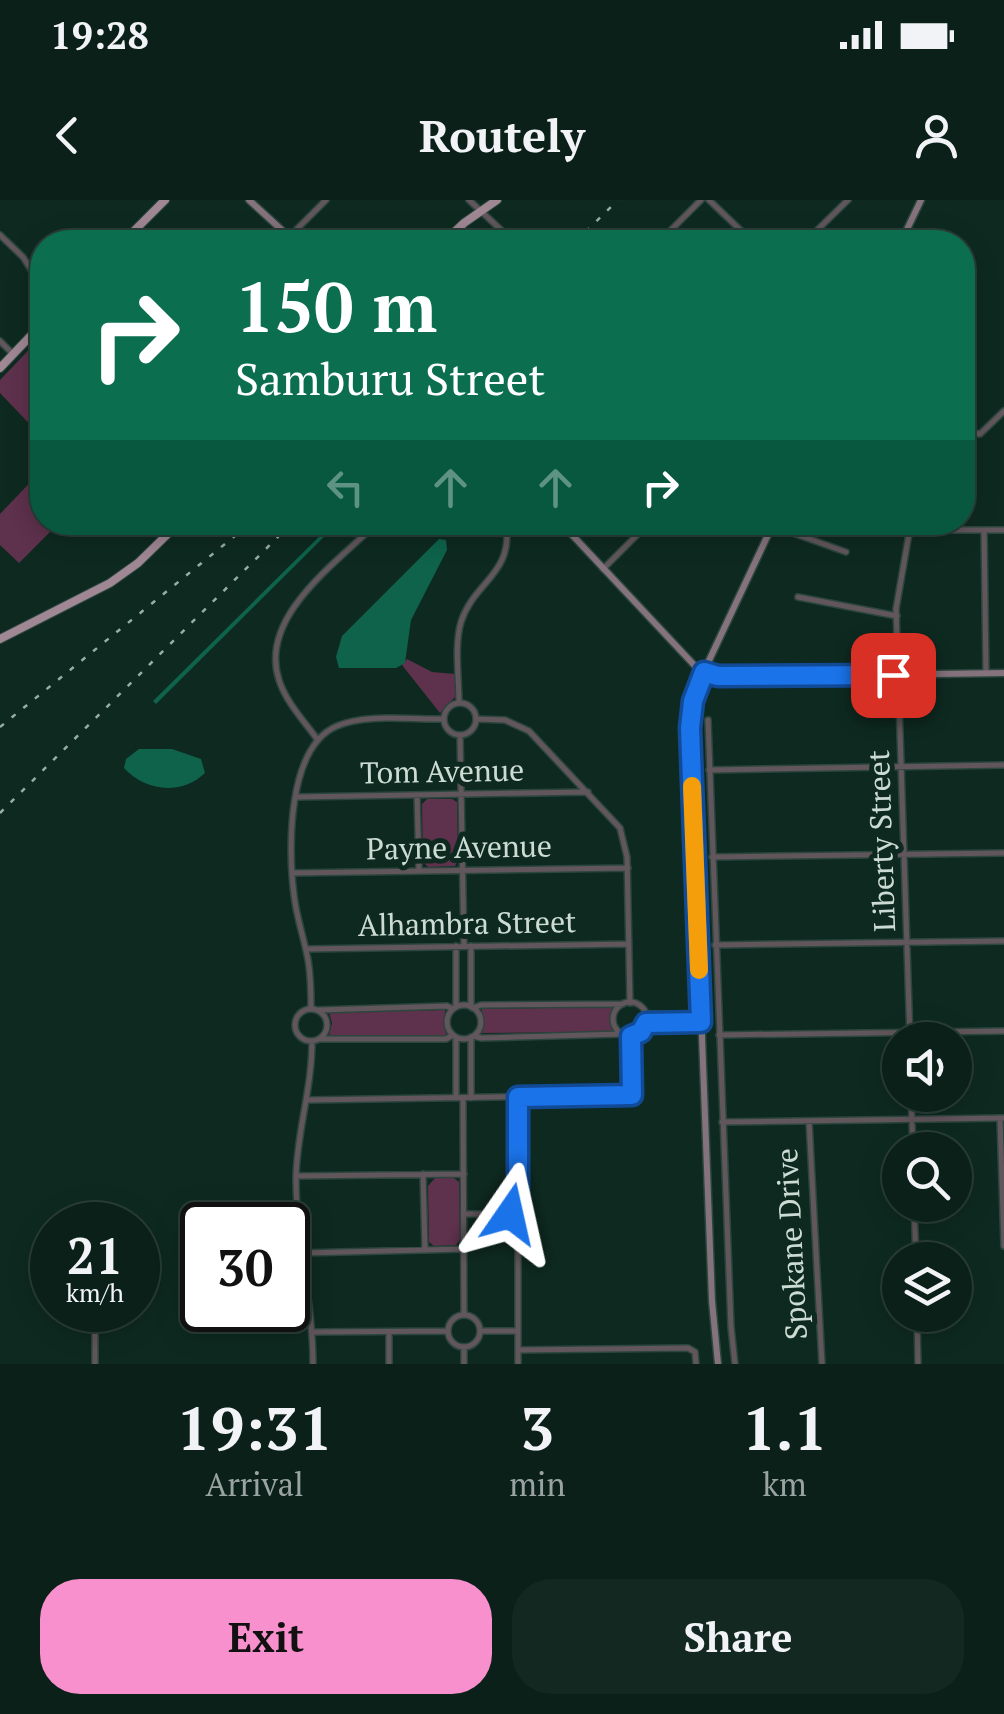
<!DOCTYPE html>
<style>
body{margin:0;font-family:"PT Serif",serif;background:#132821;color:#f1f3f6;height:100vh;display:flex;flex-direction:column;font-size:38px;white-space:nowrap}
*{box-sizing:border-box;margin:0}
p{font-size:32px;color:#99a3a2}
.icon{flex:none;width:55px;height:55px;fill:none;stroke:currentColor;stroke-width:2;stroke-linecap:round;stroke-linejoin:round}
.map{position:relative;height:1164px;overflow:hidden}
.drawer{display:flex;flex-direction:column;background:#0a2018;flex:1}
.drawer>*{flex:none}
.banner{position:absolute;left:30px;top:30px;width:945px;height:305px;border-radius:40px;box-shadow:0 5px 25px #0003,0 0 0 2px #2a3e37;background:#0b6e4f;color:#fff;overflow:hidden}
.fabs{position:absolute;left:882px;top:822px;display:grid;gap:20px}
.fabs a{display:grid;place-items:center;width:90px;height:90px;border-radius:50%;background:#0a2018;box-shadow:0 5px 25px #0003,0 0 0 2px #2a3e37;font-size:50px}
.speed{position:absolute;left:30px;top:1002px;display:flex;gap:20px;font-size:50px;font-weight:700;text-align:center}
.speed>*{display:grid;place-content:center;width:130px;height:130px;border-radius:50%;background:#0a2018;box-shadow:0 5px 25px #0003,0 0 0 2px #2a3e37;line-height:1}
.speed small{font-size:25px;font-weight:400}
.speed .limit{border:5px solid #111;border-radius:15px;background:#fff;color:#111}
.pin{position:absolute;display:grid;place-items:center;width:85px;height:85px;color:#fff;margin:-42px;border-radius:20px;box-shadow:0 5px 15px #0006}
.me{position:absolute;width:110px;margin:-55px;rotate:11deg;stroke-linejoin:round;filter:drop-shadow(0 0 8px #0008)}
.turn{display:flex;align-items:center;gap:35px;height:210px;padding:0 40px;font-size:45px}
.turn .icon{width:130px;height:130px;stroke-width:2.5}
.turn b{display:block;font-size:70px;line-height:85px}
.lanes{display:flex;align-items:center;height:95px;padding:0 40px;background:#0003;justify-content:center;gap:50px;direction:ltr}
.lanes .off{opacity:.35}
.eta{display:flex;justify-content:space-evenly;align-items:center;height:170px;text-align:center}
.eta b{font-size:60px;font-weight:600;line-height:70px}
.action{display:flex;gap:20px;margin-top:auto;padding:20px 40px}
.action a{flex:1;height:115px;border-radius:40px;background:#f790cd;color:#111;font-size:40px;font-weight:600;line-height:115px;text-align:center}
.action a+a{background:#132821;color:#f1f3f6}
.status{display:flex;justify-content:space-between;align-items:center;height:70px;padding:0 50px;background:#0a2018;direction:ltr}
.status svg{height:28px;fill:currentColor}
header{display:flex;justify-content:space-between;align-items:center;height:130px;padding:0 40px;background:#0a2018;font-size:45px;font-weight:600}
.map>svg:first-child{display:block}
.green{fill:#5e314c}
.water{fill:#0e634a}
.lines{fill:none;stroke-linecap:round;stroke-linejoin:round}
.street-casing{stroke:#2c463d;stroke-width:8}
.secondary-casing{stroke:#2c463d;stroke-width:9}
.primary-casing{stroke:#2c463d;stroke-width:10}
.street{stroke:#61565c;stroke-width:5}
.secondary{stroke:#84727c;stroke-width:6}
.primary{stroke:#9f8794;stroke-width:8}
.rail{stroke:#99ada5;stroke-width:2.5;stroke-dasharray:5 10;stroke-linecap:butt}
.route-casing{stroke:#114b97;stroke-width:25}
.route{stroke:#1a73e8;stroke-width:18}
.slow{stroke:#f59e0b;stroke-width:18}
.labels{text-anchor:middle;stroke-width:10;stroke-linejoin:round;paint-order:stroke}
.street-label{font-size:30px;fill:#ccdcd5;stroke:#0e2a20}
</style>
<div class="status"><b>19:28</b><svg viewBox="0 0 49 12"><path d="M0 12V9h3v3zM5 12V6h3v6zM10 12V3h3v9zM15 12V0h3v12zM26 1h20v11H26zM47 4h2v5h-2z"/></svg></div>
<header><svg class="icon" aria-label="back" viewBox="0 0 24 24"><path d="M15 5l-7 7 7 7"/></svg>Routely<svg class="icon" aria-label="person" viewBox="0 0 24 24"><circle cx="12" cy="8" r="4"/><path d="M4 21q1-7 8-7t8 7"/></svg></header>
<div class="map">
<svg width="1004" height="1164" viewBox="0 0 1004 1164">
<rect width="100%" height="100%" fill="#0e2a20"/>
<path class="green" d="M42 136V237L0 193V180Z
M42 270V322L59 323 19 363 0 345V314Z
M407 459 432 472 455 474V497L440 513 402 465Z
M427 599H452L457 602 458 660 455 666 428 667 423 662 422 604Z
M612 807V832L481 833 482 809Z
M445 810 446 835 329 836 332 823 329 812Z
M435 978H454L459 982 460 1040 456 1045 434 1046 429 1042 428 986Z"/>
<path class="water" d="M333 323H338L156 504 153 501Z
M439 339 446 340 447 350 411 420 405 463 396 468H339L336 457 342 436Z
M139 549H172L201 559 205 573C181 596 145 591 124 568L126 559Z"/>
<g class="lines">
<g class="street-casing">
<path id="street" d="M469 0 514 42
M709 0 753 42
M0 35 23 57 42 87
M284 42 326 0
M659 42 701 0
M805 42 848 0
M0 141 13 154
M962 223 974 233 980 234 1004 211
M926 322 939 330H1004
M773 326 846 352
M984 330 986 473
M603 369 650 322
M798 397 897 416
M444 519a16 16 0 1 1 32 0a16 16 0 1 1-32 0Z
M459 503C459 477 454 446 461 422 474 381 514 375 506 322
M476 519 505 520 529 531 620 628 627 657 630 803
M708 520 731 1127 735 1164
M460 535 464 746
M317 539C304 521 286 502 279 480 258 416 338 362 378 322
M709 570 1004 565
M417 595 419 671
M297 597 588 592
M712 657 1004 653
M292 673 628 668
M715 745 1004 741
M456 746V807
M307 749 629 744
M613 819a17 17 0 1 1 34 0a17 17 0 1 1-34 0Z
M447 822a17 17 0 1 1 34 0a17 17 0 1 1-34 0Z
M471 807V746
M311 808C311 790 311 772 307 755 303 735 296 715 294 695 288 649 287 547 337 526 367 513 411 520 443 519
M473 808 481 805 623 804
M295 825a16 16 0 1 1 32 0a16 16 0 1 1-32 0Z
M319 810 447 806 453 809
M646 814H701
M646 823 701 822
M719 835 1004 831
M474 836 481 838 621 834
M456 837V898
M471 837V898
M320 839H446L453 835
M910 840 896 409 911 322
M312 841C312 890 296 935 296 979 296 1042 313 1102 313 1164
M911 895 913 950
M518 897V1164
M463 898 464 1115
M308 900 631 895V836
M1000 918 1004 1046
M809 921 822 1164
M722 922 1004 918
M423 974 425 1050
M297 976 464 974
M914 1005 916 1060
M464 1014H518
M302 1053 464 1049
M95 1110V1164
M448 1131a16 16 0 1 1 32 0a16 16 0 1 1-32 0Z
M917 1115 918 1164
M481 1131H518
M313 1132 448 1131
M389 1132V1164
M464 1148V1164
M518 1150 688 1148 695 1152 696 1164"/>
</g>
<g class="secondary-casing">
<path id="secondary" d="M249 0 295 42
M901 42 921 0
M560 322 696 467 718 477 1004 473
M718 1164 712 1101 690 520 698 484 774 322"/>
</g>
<g class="primary-casing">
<path id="primary" d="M123 42 165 0
M444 42 464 23 497 0
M0 168 42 124
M0 439 110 383 138 363 180 322"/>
</g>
<use href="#street" class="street"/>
<use href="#secondary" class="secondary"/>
<use href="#primary" class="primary"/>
<path class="rail" d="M575 42 618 0
M0 527 252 322
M0 613 293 322"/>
</g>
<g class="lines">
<g class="route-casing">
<path id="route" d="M510 1014H518V897L632 895 631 836 641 832 646 823 701 822 690 528 693 501 704 472 718 476 893 475"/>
</g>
<use href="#route" class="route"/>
<path class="slow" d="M692 586 699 770"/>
</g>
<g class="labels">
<g class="street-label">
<text transform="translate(442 572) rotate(-1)" y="10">Tom Avenue</text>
<text transform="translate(882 641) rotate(-92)" y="10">Liberty Street</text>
<text transform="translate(459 648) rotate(-1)" y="10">Payne Avenue</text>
<text transform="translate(467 724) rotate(-1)" y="10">Alhambra Street</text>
<text transform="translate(792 1044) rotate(-93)" y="10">Spokane Drive</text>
</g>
</g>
</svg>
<div class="fabs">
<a><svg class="icon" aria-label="sound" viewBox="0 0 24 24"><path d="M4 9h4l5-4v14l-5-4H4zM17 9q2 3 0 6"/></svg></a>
<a><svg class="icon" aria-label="search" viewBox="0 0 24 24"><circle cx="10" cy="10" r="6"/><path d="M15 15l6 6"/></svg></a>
<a><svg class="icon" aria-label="layers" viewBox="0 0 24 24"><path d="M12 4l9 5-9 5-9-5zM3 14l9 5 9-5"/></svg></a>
</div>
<div class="speed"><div>21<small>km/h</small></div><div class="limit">30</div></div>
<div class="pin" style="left:893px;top:475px;background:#d93025"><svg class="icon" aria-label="arrive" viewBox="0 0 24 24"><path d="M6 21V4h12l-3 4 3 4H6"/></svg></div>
<svg class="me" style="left:510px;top:1014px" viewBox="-20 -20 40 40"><path d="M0-17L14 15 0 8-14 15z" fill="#1a73e8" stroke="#fff" stroke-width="4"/></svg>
<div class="banner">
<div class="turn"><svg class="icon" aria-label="right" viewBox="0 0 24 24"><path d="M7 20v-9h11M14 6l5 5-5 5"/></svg><div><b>150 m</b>Samburu Street</div></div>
<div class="lanes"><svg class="icon off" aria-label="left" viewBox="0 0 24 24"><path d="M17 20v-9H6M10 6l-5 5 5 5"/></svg><svg class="icon off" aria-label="ahead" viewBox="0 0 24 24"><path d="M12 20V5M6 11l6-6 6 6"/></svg><svg class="icon off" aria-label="ahead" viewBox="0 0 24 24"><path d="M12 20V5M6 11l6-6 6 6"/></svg><svg class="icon" aria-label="right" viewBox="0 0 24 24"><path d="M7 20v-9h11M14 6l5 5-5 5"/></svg></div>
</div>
</div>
<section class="drawer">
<div class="eta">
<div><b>19:31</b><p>Arrival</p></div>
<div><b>3</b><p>min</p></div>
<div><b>1.1</b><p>km</p></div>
</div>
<div class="action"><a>Exit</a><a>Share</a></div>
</section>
